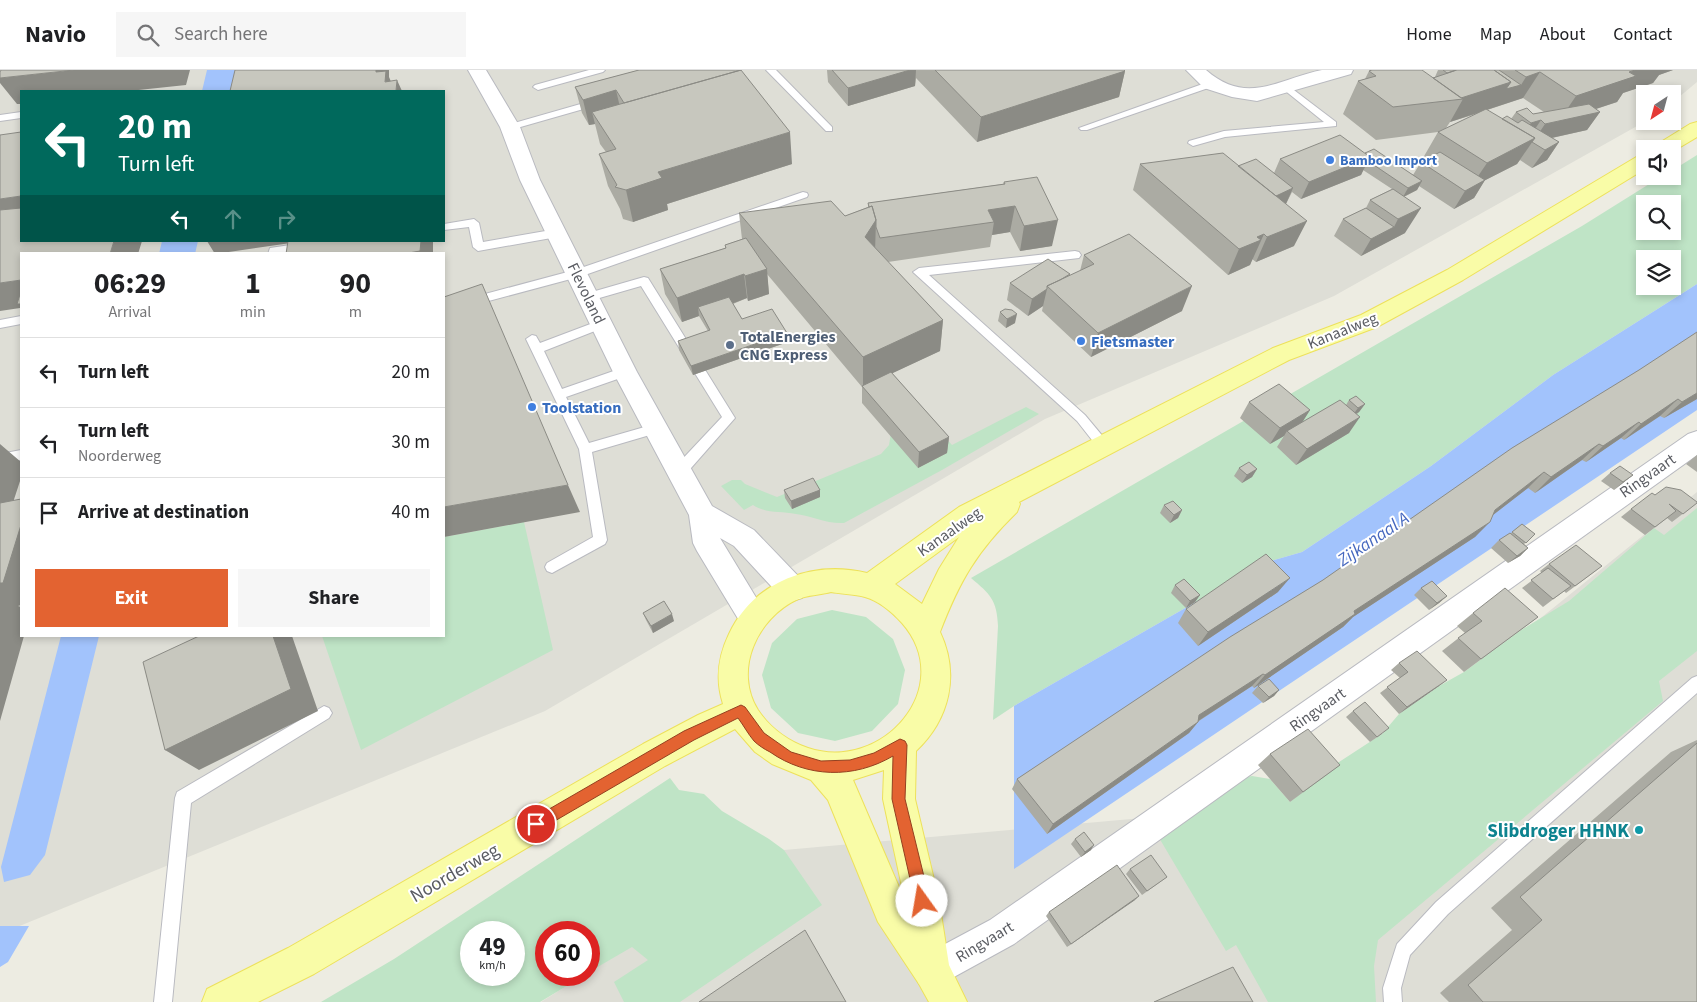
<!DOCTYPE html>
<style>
body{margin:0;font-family:"Source Sans 3",sans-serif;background:#f6f6f6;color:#202124;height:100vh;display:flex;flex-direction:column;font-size:19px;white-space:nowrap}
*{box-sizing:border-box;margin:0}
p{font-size:16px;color:#757577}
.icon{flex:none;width:28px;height:28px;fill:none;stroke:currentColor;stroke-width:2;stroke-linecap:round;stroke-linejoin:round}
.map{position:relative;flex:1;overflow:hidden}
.side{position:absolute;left:20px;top:182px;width:425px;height:385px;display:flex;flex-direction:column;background:#fff;border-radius:0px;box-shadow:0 2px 8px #0003}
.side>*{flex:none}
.banner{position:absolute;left:20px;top:20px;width:425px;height:152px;border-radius:0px;box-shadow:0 2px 8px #0003;background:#00695c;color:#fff;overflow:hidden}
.needle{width:32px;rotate:216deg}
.tools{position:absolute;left:1636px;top:15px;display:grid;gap:10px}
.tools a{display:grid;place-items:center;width:45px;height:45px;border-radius:0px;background:#fff;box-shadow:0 2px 8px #0003;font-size:25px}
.speed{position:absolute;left:460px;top:851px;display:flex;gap:10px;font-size:25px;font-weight:700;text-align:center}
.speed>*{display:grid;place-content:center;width:65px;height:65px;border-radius:50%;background:#fff;box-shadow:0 2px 8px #0003;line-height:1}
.speed small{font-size:12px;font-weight:400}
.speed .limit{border:8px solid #d22;background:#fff;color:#111}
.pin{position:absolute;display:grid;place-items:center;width:42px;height:42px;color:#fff;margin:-21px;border:2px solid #fff;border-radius:50%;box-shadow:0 1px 5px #0007}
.me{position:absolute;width:55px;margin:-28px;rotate:347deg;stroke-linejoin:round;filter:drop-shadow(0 0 4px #0008)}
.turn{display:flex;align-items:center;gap:18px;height:105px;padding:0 15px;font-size:22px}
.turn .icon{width:65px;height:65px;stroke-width:2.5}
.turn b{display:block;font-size:35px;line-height:42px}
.lanes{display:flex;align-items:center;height:48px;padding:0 15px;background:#0003;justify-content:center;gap:25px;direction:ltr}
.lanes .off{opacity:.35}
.eta{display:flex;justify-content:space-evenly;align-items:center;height:85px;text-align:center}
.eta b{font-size:30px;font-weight:700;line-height:35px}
.action{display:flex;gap:10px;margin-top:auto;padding:10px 15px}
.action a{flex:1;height:58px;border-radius:0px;background:#e36331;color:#fff;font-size:20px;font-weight:700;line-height:58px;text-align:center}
.action a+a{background:#f6f6f6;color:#202124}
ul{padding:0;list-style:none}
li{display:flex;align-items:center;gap:15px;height:70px;padding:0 15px;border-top:1px solid #e0e0e0}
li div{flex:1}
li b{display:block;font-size:19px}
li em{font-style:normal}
header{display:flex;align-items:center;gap:30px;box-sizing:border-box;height:70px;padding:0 25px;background:#fff;border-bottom:1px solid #e0e0e0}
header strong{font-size:24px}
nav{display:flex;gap:28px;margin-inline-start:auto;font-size:18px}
.search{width:350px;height:45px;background:#f6f6f6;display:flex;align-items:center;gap:12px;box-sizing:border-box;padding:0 18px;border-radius:0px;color:#757577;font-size:19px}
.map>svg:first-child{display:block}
.industrial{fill:#deded6;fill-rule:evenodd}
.green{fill:#bfe4c6;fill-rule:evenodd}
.water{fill:#a2c3fc}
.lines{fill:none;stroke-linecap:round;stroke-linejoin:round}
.lane-casing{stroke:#b9bac0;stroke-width:2}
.street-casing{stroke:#b9bac0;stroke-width:2}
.primary-casing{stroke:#ede15b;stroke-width:2}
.lane{fill:#fff;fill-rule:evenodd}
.street{fill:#fff;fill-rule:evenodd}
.primary{fill:#f9fca7;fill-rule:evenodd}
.wall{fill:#ababa3;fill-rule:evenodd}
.shaded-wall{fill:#8b8b85}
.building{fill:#c7c7be;stroke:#8b8b85}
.route{fill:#e36331;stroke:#944020}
.shop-dot{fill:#3f7fe0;stroke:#fff;stroke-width:2}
.service-dot{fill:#5c6f8a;stroke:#fff;stroke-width:2}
.culture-dot{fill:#0f9aa8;stroke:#fff;stroke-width:2}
.labels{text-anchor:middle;stroke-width:4;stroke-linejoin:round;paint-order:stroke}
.far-shop-label{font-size:14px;font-weight:bold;fill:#366cbe;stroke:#fff;text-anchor:start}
.street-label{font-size:16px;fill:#5a5c62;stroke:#fff}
.service-label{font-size:16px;font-weight:bold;fill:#4e5e75;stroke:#fff;text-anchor:start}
.shop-label{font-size:16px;font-weight:bold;fill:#366cbe;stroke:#fff;text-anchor:start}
.water-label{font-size:18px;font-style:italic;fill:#4668bf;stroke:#fff}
.near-culture-label{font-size:19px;font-weight:bold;fill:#0d838f;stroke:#fff;text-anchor:end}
.near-street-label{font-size:19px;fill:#5a5c62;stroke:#fff}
</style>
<header>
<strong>Navio</strong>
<div class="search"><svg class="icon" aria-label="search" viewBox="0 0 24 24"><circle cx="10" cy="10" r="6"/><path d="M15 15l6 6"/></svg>Search here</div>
<nav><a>Home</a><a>Map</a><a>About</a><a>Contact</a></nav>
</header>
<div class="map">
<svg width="1697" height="932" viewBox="0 0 1697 932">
<rect width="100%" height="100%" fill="#edece2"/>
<path class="industrial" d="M0 0H1697V12L1673 32 1672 24H1645L1646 51 1334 226 1045 349 545 641 0 864ZM21 21H444V171H21ZM21 184H444V566H21Z
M1697 422V932H541L584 905H589V902L784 780 1311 733Z"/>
<path class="green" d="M1697 85V214L1553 305 1431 396 1302 482 1264 493 1014 636 993 650 998 556C997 530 990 524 971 508L1582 156 1662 106H1672L1673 100ZM1645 134H1672V161H1645ZM1645 189H1672V216H1645Z
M899 314 952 375 1026 337 1039 344 942 400 844 453C826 454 813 446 796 444 780 441 767 444 753 435L744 440 721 416 732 410H741L745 414 777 427 881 384 889 375Z
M1697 438V581L1659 611 1663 631 1378 870 1374 896 1376 932H1268L1236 875 1226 881 1155 761 1232 710 1252 706 1270 709 1290 732 1336 694 1382 664 1399 644 1439 616 1464 602 1521 560 1569 531 1654 458 1664 465Z
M524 452 553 580 361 680 322 566H444V467Z
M832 540 866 547 893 569 905 600 898 634 872 661 835 671 798 663 771 638 762 605 772 573 797 549Z
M670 708 679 720 704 724 722 741 769 769 784 780 822 835 680 932H624L614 912 648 890 632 877 589 902V862H546V905H585L540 932H321L394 889ZM471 862H514V905H471Z"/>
<path class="water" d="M207 0H241L236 21H202Z
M162 171H198L195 184H159Z
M1697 214V340L1014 799V636L1264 493 1302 482 1431 396 1553 305Z
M61 566H99L45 785 30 805 4 812 1 797Z
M0 856H29L8 892 0 897Z"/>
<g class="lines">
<g class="lane-casing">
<path id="lane" d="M589 0H605L603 2 538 20 533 17 535 15Z
M766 0H776L832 57V61H826Z
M1211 11 1216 14 1214 16 1087 60H1081L1079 58Z
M1286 14 1336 52V56L1225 67 1193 76 1188 73 1189 71 1224 61 1324 52 1283 19V15Z
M598 29 603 32 601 34 510 60 505 57 507 55Z
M21 42V48L0 51V45Z
M803 122 807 123 808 125 807 127 582 206 444 243V235L575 200Z
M474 149 479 153 483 172 557 159 562 163 557 167 478 181 473 177 469 157 444 160V154Z
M304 173 309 177 308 180 268 184 270 178Z
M1075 181 1079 182 1081 185 1079 188 929 205 1085 345 1110 375 1109 379H1099L1077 351 913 202 919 198Z
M644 207 648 208 735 348 684 406 679 407 674 406 672 402 674 398 722 347 641 216 589 231 583 227 585 224Z
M21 246V254L0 258V250Z
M601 250 607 254 605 257 544 281 562 319 625 297 629 299 631 302 629 305 566 327 589 373 655 354 660 356 661 359 660 362 592 382 607 470 605 474 552 503 547 501 545 497 547 493 593 467 579 379 526 269 532 265 536 266 540 273Z
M21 380V390L0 394V384Z
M1697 606V623L1448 844 1410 885 1401 918 1402 932H1384L1383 918 1397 874 1436 832 1692 608Z
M324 636 329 638 332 643 329 648 191 733 172 932H154L175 728 177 722Z"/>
</g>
<g class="street-casing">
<path id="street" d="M468 0H486L520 57 540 110 637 302 712 436 754 460 802 510 806 519 802 528 792 531 782 528 734 476 720 468 763 539 768 548 763 557 753 561 743 557 697 481 693 473 689 445 613 302 520 110 500 57Z
M1186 0H1206C1247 36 1278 9 1322 0 1332 0 1343 0 1353 0L1351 4 1257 31 1232 27 1204 18Z
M1697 361V385L1014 874 932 919 919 914 914 901 919 888 990 850 1688 364Z"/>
</g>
<g class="primary-casing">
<path id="primary" d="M1697 52V67L1672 82V79H1653L1656 75 1690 54Z
M1645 84V99L1463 210 1377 257 1289 290 1019 432 1020 434 1017 442C977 481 960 510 940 562 960 604 950 649 916 681L915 729 939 831 949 895 967 932H929L919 914 878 852 828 730 811 710 772 694 755 682 735 659 665 696 314 904 258 932H202L207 919 288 878 643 674 698 645 723 634C715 609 718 587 729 564 754 511 812 490 867 503L959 437 1273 278 1361 245 1447 200 1638 86ZM959 467 939 499 922 534 895 514ZM831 522C842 524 854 524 865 527 879 531 892 542 902 553 958 617 882 703 808 678 788 671 770 658 758 640 733 600 757 548 798 529 808 525 820 525 831 522ZM884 700 883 729 905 831 853 710Z"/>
</g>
<use href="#lane" class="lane"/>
<use href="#street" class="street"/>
<use href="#primary" class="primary"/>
</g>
<path class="wall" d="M639 0 792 94 667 134 668 140 633 152 623 149 620 139 608 116 599 84 606 82 600 74 595 54 589 55 582 43 575 17Z
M827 0H1124L1125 1 1119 27 977 72 916 8 915 16 848 36 828 12Z
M1438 0H1673L1659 5 1653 13 1623 23 1617 32 1596 39 1600 42 1587 60 1552 68 1559 72 1547 90 1532 98 1520 90 1517 94 1485 110 1474 128 1454 139 1419 116 1417 120 1404 127 1405 163 1361 186 1334 166 1343 149 1366 138 1370 130 1392 119 1363 100 1361 105 1301 129 1292 122 1286 134 1294 176 1256 192 1252 189 1250 195 1228 205 1133 120 1140 94 1238 96 1274 103 1280 89 1365 83 1413 105 1421 92 1426 89 1423 88 1438 62 1376 70 1343 44 1358 11 1365 9 1369 1 1433 8 1435 7ZM1523 28 1544 42 1533 44 1516 42 1511 49H1502L1487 40ZM1479 43 1446 58 1450 52Z
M1004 112 1052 176 1020 181 1010 162 992 165 990 177 888 192 943 250 940 281 892 303 949 367 947 383 918 398 862 333V317L767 204 769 224 748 231 747 228 733 234 742 249 788 272 693 305 679 280 678 271 708 261 699 246 682 252 665 224 660 199 725 178V175L742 169 739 143 845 146 868 137V133L1003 114Z
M1084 185 1182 241 1091 287 1042 241 1043 236 1028 246 1007 230 1010 213 1070 204 1069 206 1080 201Z
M1000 242 1015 253 1006 258 998 251Z
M1697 262V329L1664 348 1660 346 1624 370 1621 368 1586 392 1582 390 1535 423 1528 418 1493 445 1475 467 1353 547 1343 557 1254 618 1252 616 1199 651 1189 663 1047 764 1012 719 1017 709 1323 510Z
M1349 330 1365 334 1359 342 1357 344 1349 363 1296 395 1277 377 1284 366 1270 374 1240 348 1249 332 1310 340 1302 352 1346 335Z
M1697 385V402L1686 394Z
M1239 398 1257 399 1252 407 1242 413 1234 406Z
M1610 403 1633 405 1623 413 1614 420 1601 411Z
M784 420H820V427L792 439 785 428Z
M1655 425 1697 433 1672 452 1667 448 1645 465 1621 447 1631 439Z
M1164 435 1182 440 1178 448 1170 453 1160 443Z
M1522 454 1535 464 1524 474 1528 478 1520 486 1508 493 1491 478 1499 470 1511 463Z
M1549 494 1602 496 1566 523 1564 521 1543 537 1522 518 1542 503 1540 501Z
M1175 515 1200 525 1195 532 1186 538 1171 523Z
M1421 518 1447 526 1439 533 1429 540 1414 525Z
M1278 522 1198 576 1178 553 1186 539Z
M643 543 674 551 653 563 646 550Z
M1473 543 1538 547 1464 602 1442 581 1465 563 1457 556Z
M1399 593 1439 616 1399 644 1380 623 1400 608 1391 600Z
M1258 616 1279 620 1274 626 1263 633 1252 623Z
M1353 641 1382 664 1370 672 1346 647Z
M1697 670V932H1449L1440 923 1512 860 1491 838 1671 682Z
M1270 684 1340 695 1290 732 1258 695Z
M1075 769 1091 780 1081 787 1071 774Z
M1130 799 1167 807 1142 825 1126 804Z
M1135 830 1067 877 1046 846 1049 842Z"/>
<path class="shaded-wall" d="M74 0H190L186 15 129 21H21V34H17L0 13V8Z
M376 0H389V7L395 21 376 2Z
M910 0H916L915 16 848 36V18Z
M1635 0H1673L1659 5 1653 13 1623 23 1617 32 1562 50 1600 42 1587 60 1533 72 1545 54 1559 51 1576 26Z
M1125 1 1119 27 977 72 981 47Z
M1540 2 1523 28 1450 52 1463 29 1453 30 1511 12 1521 15 1526 7Z
M397 10 402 21H396Z
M616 20 622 46 592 42 595 54 589 55 583 30Z
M1541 50 1529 68 1522 66 1531 53Z
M790 62 792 94 667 134 668 140 633 152 626 120 658 102Z
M1535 68 1517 94 1470 118 1487 93Z
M1559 72 1547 90 1532 98 1545 80Z
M1370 87 1361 105 1301 129 1309 112Z
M1485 110 1474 128 1454 139 1465 121Z
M1422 111 1417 120 1403 127 1408 118Z
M1293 118 1285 136 1271 128Z
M21 126V155L0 157V129Z
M1015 136 1010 162 992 165 994 152 988 140Z
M1421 138 1405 163 1361 186 1371 169 1394 157 1398 149Z
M876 150 875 182 865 167Z
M1058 150 1052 176 1020 181 1024 156Z
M1307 151 1294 176 1256 192 1267 167Z
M1264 164 1250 195 1228 205 1239 179 1257 167Z
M114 171H142L138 184H110Z
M207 171H305L215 184Z
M421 171H433V184H403Z
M767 199 769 224 748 231 745 206Z
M744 204 747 228 702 245 698 237 699 246 682 252 677 228Z
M21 210V239L20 238 0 241V213Z
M1192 216 1182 241 1091 287 1098 263Z
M1047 219 1043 236 1028 246 1032 229Z
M1017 244 1015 253 1006 258 1007 249Z
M943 250 940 281 863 317V287Z
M787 263 788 272 693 305 691 296Z
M1697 323V329L1664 348 1682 332Z
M1678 329 1660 346 1624 370 1641 354Z
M1365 334 1359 342 1352 346 1358 338Z
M1310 340 1300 356 1287 361 1284 366 1270 374 1280 358Z
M1360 347 1349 363 1296 395 1307 379Z
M1639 352 1621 368 1586 392 1603 376Z
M949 367 947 383 918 398 919 382Z
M0 374 21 392V408L6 454 0 456Z
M1599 374 1582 390 1535 423 1551 407Z
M1257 399 1252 407 1242 413 1247 405Z
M1544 402 1528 418 1480 455 1495 440Z
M1633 405 1623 413 1614 420 1623 412Z
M568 415 580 442 444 467V437Z
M820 420V427L792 439 791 431Z
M1182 440 1178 448 1170 453 1174 445Z
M1490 452 1475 467 1353 547 1343 557 1254 618 1265 605 1354 541Z
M21 455V535L18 536 21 537V566H24L0 651V513Z
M1528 478 1520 486 1508 493 1517 486Z
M1290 508 1278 522 1198 576 1208 562Z
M1200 525 1195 532 1186 538 1190 531Z
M1447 526 1439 533 1429 540 1437 533Z
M672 544 674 551 653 563 651 556Z
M273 566H292L318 641 199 700 165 680Z
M1263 604 1252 616 1189 657 1199 645Z
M1447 610 1439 616 1399 644 1407 637Z
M1279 620 1274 626 1263 633 1269 627Z
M1198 652 1189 663 1047 764 1053 754Z
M1094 775 1091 780 1081 787 1085 782Z
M1139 826 1135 830 1067 877 1071 874Z"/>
<path class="building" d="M1 0H74L0 8V2Z
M235 0H376V2L386 1 385 12 397 10 396 21H230Z
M639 0H741L624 33 616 20 583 30 575 17Z
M741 0 790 62 658 102 662 108 626 120 615 117 617 115 599 84 616 79 592 42Z
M832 0H910L848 18Z
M935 0H1124L1125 1 981 47Z
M1372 0H1422L1463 29 1393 37 1358 11 1376 6 1369 1Z
M1443 0H1456L1447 3Z
M1457 0H1494L1511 12 1461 28 1433 8Z
M1494 0H1499L1521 15 1506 19 1511 12Z
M1515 0H1635L1629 2 1636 6 1576 26 1540 2 1526 7Z
M1589 34 1600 42 1545 54 1541 50 1531 53 1516 42 1527 38 1533 44Z
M1486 39 1535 68 1487 93 1438 62Z
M1507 46 1518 53 1522 50 1559 72 1545 80 1532 72 1535 68 1502 49Z
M21 62V126L0 129V65Z
M1340 65 1370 87 1309 112 1280 89Z
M1374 79 1422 111 1408 118 1368 91 1370 87 1365 83Z
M1440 82 1485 110 1465 121 1421 92Z
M1223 83 1307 151 1267 167 1264 164 1257 167 1261 170 1239 179 1140 94Z
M1256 89 1293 118 1276 126 1238 96Z
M1037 107 1058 150 1024 156 1015 136 988 140 994 152 880 168 876 157V150L872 136 869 137 868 133 1005 114 1004 112Z
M1393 119 1421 138 1398 149 1370 130Z
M831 131 845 146 872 136 876 150 865 167 943 250 863 287 739 143Z
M21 138V171H114L110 184H21V210L0 213V140Z
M1366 138 1394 157 1371 169 1343 149Z
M1129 164 1192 216 1098 263 1047 216 1094 194 1084 185Z
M746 168 767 199 745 206 744 204 677 228 660 199 726 178 725 175Z
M288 171H421L420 181 403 184H286Z
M1048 189 1070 204 1060 210 1047 216V219L1032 229 1010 213Z
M482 214 568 415 444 437V227Z
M21 221V234H17Z
M729 227 742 249 772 239 787 263 691 296 678 271 710 260 698 237Z
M1005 239 1012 240 1017 244 1007 249 1000 242Z
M1697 262V323L1682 332 1678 329 1641 354 1639 352 1603 376 1599 374 1551 407 1544 402 1495 440 1490 452 1354 541 1355 544 1265 605 1263 604 1199 645 1198 652 1053 754 1017 709 1230 567 1323 510 1512 378 1639 300Z
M891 302 949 367 919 382 862 316Z
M1279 314 1310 340 1280 358 1249 332Z
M1356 326 1365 334 1358 338 1349 330Z
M1340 330 1360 347 1307 379 1287 361Z
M1249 392 1257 399 1247 405 1239 398Z
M1620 396 1633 405 1623 412 1610 403Z
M813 408 820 420 791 431 784 420Z
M1666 417 1681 420 1697 432V433L1683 444 1669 434 1676 441 1655 457 1631 439 1652 423 1655 425Z
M21 429V455L3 513H0V433Z
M1173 431 1182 440 1174 445 1164 435Z
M1522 454 1535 464 1526 473 1512 462Z
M1510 463 1528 478 1517 486 1499 470Z
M1576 475 1602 496 1575 516 1549 494Z
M1266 484 1290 508 1208 562 1186 539Z
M1548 498 1571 516 1553 529 1531 510Z
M1184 509 1200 525 1190 531 1175 515Z
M1432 511 1447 526 1437 533 1421 518Z
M1505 518 1538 547 1481 589 1458 568 1482 551 1473 543Z
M664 531 672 544 651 556 643 543Z
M199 566H273L291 619 165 680 143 592Z
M1417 581 1447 610 1407 637 1387 617 1408 602 1399 593Z
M1269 609 1279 620 1269 627 1258 616Z
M1365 632 1389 658 1377 667 1353 641Z
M1308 659 1340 695 1303 722 1270 684Z
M1697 673V932H1483L1468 915 1542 850 1520 827Z
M1084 762 1094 775 1085 782 1075 769Z
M1151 785 1167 807 1147 821 1130 799Z
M1117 795 1139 826 1071 874 1049 842Z
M805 860 846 932H699Z
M1233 897 1253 932H1154Z"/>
<path class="route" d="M741 635 745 637 764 663 791 682 821 691 850 690 874 683 900 669 905 671 907 675 905 729 930 831 927 836 922 838 917 836 915 831 892 729 893 686C854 709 807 708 770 682 764 679 758 675 754 671 748 664 744 656 738 648L694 670 541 759 536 761 532 759 530 754 532 749 684 661Z"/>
<g class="shop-dot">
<circle cx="1330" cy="90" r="5"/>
<circle cx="1081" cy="271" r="5"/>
<circle cx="532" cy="337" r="5"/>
</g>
<circle class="service-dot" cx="730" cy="275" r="5"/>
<circle class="culture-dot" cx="1639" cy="760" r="5"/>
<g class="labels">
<g class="far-shop-label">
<text x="1340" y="95">Bamboo Import</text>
</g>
<g class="street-label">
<text transform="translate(587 223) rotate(64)" y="6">Flevoland</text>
<text transform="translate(1342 260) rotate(-22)" y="6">Kanaalweg</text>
<text transform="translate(1647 405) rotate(-35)" y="6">Ringvaart</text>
<text transform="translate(949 461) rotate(-35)" y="6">Kanaalweg</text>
<text transform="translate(1317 639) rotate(-35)" y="6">Ringvaart</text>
<text transform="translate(984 871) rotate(-31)" y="6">Ringvaart</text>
</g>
<g class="service-label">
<text x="740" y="272">TotalEnergies<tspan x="740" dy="18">CNG Express</tspan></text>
</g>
<g class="shop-label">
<text x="1091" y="277">Fietsmaster</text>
<text x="542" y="343">Toolstation</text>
</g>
<g class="water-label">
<text transform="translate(1373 469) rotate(-34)" y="6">Zijkanaal A</text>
</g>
<g class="near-culture-label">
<text x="1629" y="767">Slibdroger HHNK</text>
</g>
<g class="near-street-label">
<text transform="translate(454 802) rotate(-30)" y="7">Noorderweg</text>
</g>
</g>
</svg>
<div class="tools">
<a><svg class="needle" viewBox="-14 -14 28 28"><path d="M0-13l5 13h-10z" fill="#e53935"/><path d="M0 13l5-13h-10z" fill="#757577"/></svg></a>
<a><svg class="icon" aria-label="sound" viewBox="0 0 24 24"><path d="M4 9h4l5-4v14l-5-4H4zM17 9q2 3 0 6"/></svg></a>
<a><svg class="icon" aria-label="search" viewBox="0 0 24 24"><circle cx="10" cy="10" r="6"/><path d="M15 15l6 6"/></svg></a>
<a><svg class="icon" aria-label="layers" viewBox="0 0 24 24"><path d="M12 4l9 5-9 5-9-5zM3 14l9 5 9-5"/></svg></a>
</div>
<div class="speed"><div>49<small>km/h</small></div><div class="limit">60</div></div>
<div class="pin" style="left:536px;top:754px;background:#d93025"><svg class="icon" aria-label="arrive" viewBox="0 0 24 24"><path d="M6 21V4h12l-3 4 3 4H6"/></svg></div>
<svg class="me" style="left:922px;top:831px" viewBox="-20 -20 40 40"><circle r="19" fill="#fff"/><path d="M0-13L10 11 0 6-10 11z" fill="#e36331"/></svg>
<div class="banner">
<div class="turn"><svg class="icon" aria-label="left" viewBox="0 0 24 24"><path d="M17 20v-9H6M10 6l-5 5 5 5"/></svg><div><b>20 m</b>Turn left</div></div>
<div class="lanes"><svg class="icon" aria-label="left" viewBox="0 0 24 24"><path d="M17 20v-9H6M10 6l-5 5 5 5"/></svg><svg class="icon off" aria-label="ahead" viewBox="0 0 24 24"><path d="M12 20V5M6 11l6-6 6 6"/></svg><svg class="icon off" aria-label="right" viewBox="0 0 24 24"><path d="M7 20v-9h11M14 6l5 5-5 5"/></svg></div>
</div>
<section class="side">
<div class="eta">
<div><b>06:29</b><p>Arrival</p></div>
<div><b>1</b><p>min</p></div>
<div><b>90</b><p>m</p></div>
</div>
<ul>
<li><svg class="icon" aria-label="left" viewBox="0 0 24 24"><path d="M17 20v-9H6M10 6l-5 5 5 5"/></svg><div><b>Turn left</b></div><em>20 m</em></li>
<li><svg class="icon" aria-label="left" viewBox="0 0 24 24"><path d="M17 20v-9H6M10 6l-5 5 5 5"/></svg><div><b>Turn left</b><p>Noorderweg</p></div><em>30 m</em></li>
<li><svg class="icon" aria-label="arrive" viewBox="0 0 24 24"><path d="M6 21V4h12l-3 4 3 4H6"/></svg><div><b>Arrive at destination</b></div><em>40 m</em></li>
</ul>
<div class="action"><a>Exit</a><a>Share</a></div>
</section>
</div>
